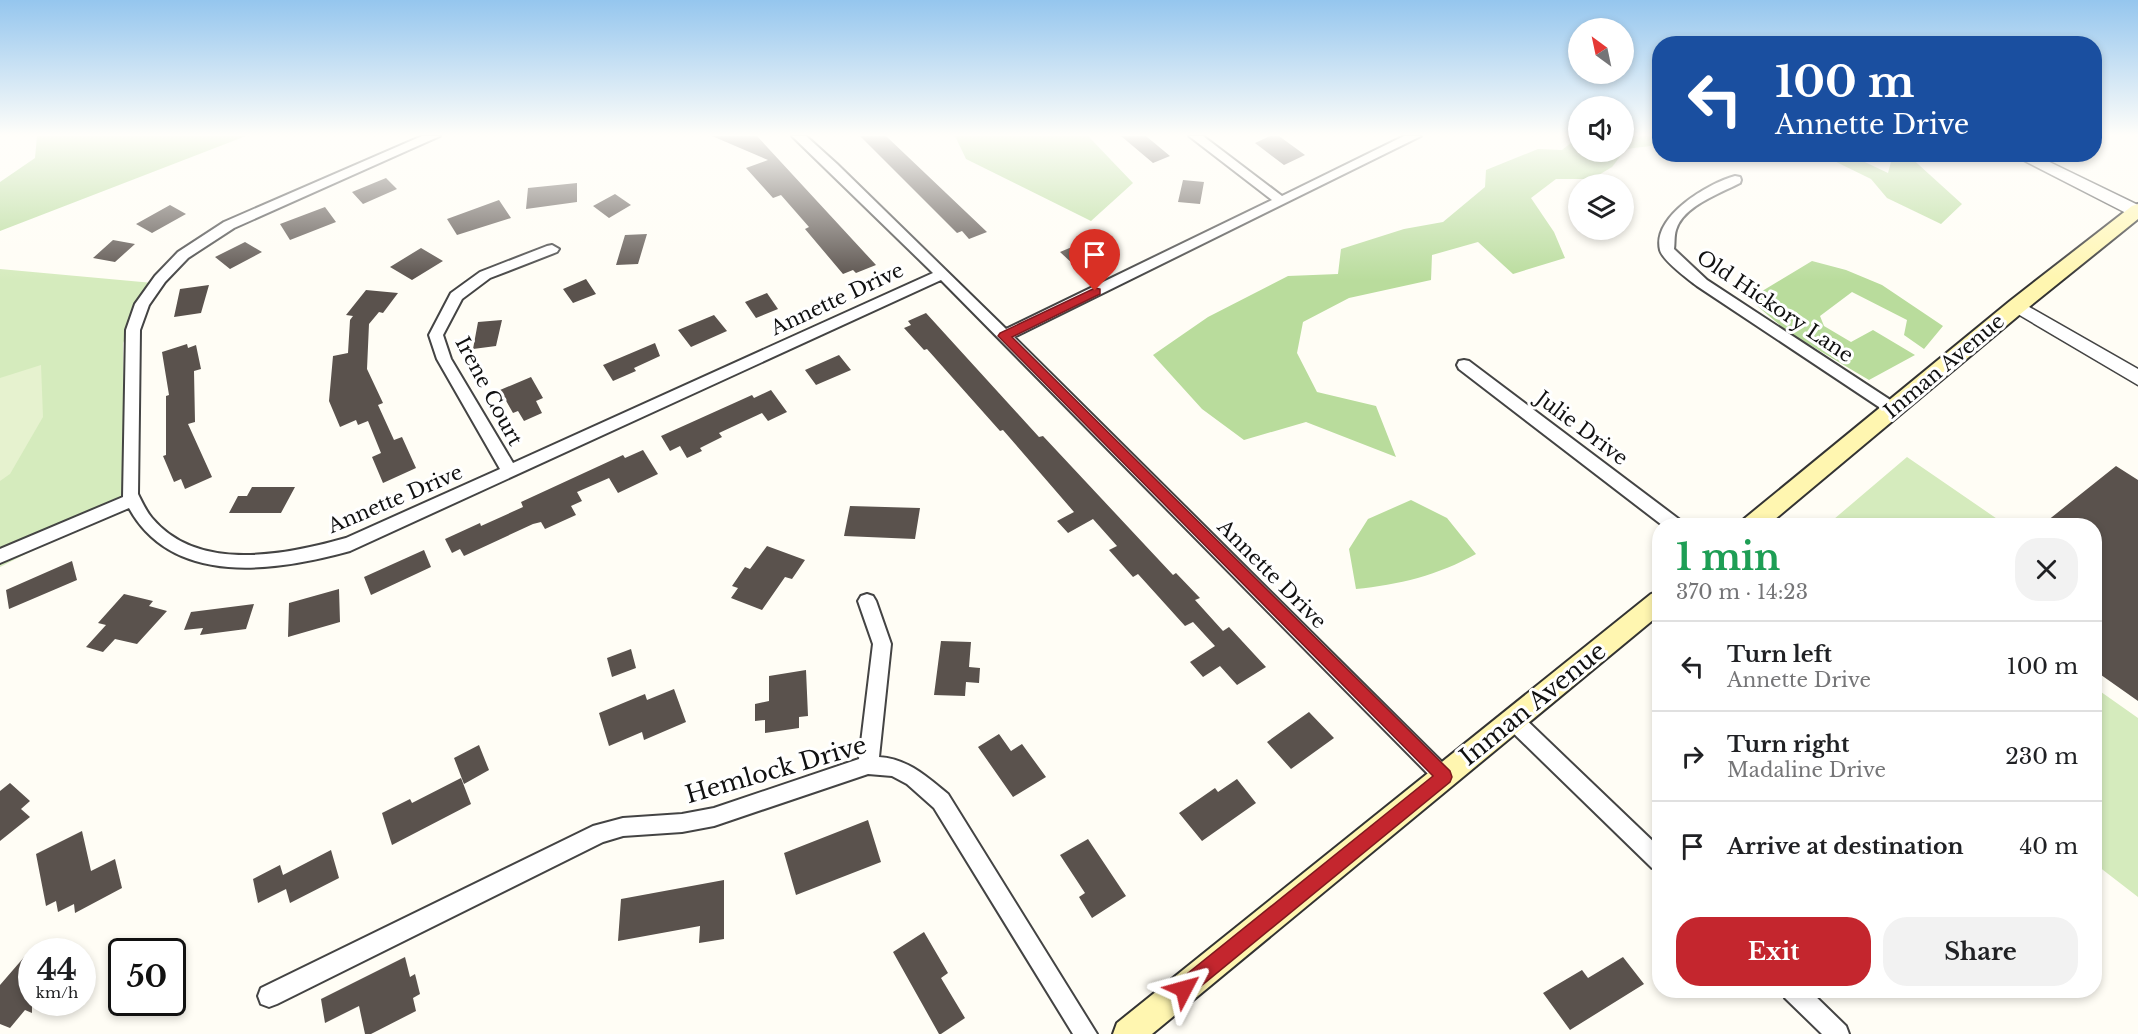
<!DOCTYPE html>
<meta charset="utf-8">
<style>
body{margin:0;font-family:"Libre Baskerville",serif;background:#f2f2f2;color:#202124;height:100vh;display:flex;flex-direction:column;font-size:22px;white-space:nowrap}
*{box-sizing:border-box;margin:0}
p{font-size:20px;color:#757577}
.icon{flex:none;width:33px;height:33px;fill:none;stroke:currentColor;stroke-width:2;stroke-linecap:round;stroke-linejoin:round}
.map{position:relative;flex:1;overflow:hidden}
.drawer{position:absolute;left:1652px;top:518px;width:450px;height:480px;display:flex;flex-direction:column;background:#fff;border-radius:24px;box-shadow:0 3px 9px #0003}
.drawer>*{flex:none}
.hud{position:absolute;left:1652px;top:36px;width:450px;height:126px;border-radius:24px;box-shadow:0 3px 9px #0003;background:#1a4fa0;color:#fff;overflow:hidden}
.needle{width:39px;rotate:327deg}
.buttons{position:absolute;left:1568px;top:18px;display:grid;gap:12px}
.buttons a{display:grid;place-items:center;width:66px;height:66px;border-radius:50%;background:#fff;box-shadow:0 3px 9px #0003;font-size:30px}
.speed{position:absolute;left:18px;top:938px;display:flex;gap:12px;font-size:30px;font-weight:700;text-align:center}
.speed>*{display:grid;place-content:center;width:78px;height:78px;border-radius:50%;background:#fff;box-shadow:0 3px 9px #0003;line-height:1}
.speed small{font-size:15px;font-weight:400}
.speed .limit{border:3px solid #111;border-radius:9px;background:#fff;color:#111}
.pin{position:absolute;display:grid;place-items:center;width:51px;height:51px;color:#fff;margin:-62px -26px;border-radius:50% 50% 50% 0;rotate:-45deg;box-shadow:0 0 6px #0007}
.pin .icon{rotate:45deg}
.me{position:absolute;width:66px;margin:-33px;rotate:51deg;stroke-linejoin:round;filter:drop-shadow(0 0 4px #0008)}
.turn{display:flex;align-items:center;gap:21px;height:126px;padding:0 24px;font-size:27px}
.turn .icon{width:78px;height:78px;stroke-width:2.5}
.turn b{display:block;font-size:42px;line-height:51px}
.round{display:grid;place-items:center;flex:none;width:63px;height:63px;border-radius:24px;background:#f2f2f2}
.head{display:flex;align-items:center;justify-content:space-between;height:102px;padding:0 24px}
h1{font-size:36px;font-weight:700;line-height:45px;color:#1e9e55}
.action{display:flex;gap:12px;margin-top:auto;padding:12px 24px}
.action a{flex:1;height:69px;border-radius:24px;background:#c4262e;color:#fff;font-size:24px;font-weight:700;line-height:69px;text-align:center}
.action a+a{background:#f2f2f2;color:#202124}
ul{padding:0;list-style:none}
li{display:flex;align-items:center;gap:18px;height:90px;padding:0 24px;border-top:2px solid #e0e0e0}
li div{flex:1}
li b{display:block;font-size:22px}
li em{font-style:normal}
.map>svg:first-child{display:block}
.green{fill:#d5ebbd}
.forest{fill:#b9dc9c}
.pitch{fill:#e6f2cf}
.building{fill:#5a524d}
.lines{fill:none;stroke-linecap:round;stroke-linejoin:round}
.minor-casing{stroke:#444;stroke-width:4}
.tertiary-casing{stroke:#444;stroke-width:3}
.secondary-casing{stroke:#333;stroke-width:4}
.minor{fill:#fff;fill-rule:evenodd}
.tertiary{fill:#fff;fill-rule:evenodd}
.secondary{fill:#fff6b0;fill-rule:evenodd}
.route{fill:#c4262e;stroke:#7f191e;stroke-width:1.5}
.labels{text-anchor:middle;stroke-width:6;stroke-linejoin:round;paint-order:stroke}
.street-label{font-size:20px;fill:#111;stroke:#fff}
.near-street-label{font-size:24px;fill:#111;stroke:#fff}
</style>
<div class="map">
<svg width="2138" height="1034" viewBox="0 0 2138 1034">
<rect width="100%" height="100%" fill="#fffdf5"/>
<path class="green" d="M0 269 153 283 123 343 125 504 0 567Z
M1907 457 2006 525H1827Z
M2094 687 2138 718V897L2094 863Z"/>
<path class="forest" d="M37 136H246L0 231V182L35 158Z
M955 136H1088L1133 183 1091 221 966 159Z
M1623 136H1659V145L1626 149 1612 167 1592 179H1556L1531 198 1554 232 1565 258 1513 274 1478 242 1432 255 1431 280 1349 298 1303 322 1297 353 1317 392 1376 406 1396 457 1306 422 1244 440 1202 409 1153 355 1208 317 1288 276 1338 274 1341 249 1404 229 1443 222 1485 187 1486 170 1538 149 1562 150 1578 137V152H1623Z
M1822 155H1850L1888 173 1891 162 1879 155H1908L1962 204 1941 224 1887 198 1871 179Z
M1812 261 1846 270 1882 285 1943 326 1924 349 1904 335 1907 320 1852 292 1820 316 1824 326 1851 342 1873 330 1915 355 1869 380 1788 332 1749 299Z
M1411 500 1447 518 1476 554C1439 575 1398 585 1356 589L1349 549 1368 519Z"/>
<path class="pitch" d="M41 365 43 417 10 474 0 481V378Z"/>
<path class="building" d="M712 136H757L876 265 856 273 853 270 843 274 805 229 809 227 781 195 773 198 746 168 768 160Z
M860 136H886L987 232 969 239 962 231 957 233Z
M1121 136H1146L1170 156 1153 163Z
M1270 136H1279L1305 155 1284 165 1255 143Z
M386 178 397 189 363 204 352 192Z
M1183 180 1204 182 1200 204 1178 202Z
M577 183V202L526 209 528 188Z
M615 194 631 205 609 218 593 206Z
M499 200 511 218 457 235 447 219Z
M170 205 186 214 152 233 136 224Z
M325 207 336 222 290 240 280 224Z
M647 234 638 264 616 265 625 235Z
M1098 236 1111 247 1073 264 1060 252Z
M113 240 135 244 115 262 93 258Z
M245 242 262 252 230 269 215 257Z
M421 248 443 261 412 280 390 267Z
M586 279 596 294 573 303 563 289Z
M209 285 201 313 174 317 180 289Z
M366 290 398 293 383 313 379 312 369 324 367 369 383 403 378 405 394 440 402 437 416 468 383 483 372 457 381 453 368 421 358 425 356 420 340 427 329 401 333 356 348 353 350 320 353 316 346 315Z
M767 293 778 309 756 318 745 302Z
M926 313 1039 437 1043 436 1173 575 1176 573 1200 598 1195 600 1223 631 1229 627 1266 667 1237 685 1220 666 1203 677 1190 662 1215 646 1193 622 1185 626 1138 574 1133 577 1109 550 1117 546 1093 519 1068 533 1057 521 1074 512 1003 430 1000 431 927 349 924 350 904 328 911 325 908 321Z
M714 315 727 331 691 347 678 330Z
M502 320 496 346 473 349 478 322Z
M655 343 660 356 634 368 636 371 613 381 603 365Z
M187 344 188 348 196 345 201 369 194 371 195 422 188 424 212 477 185 489 181 479 174 482 163 456 166 455V396L169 395 162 352Z
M839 355 851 370 816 385 805 370Z
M531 377 543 398 536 401 542 413 524 421 518 411 513 413 500 390Z
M771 390 787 412 768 421 762 413 719 433 722 437 700 448 702 451 687 458 680 446 670 451 661 436 752 395 754 398Z
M643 450 658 474 618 493 609 478 577 492 582 501 571 506 576 515 545 529 541 522 533 524 464 556 460 549 452 553 445 539 480 523 481 526 523 507 521 502 623 455 625 458Z
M2116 466 2138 480V701L2094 670V525H2042Z
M252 487H295L281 513H229L238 496H247Z
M850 506 920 508 915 539 844 536Z
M767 546 805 560 792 579 785 577 762 610 731 598 738 588 732 586 745 567 750 569Z
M424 550 431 567 371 595 364 577Z
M72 561 77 580 9 609 6 590Z
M339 589 340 622 288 637 289 603Z
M124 594 153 601 149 606 167 611 137 644 115 639 103 652 86 647 106 625 98 623Z
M254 604 246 629 200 635 203 628 184 630 191 612Z
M941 641 971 642 969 667 980 668 979 683 966 682 965 696 934 695Z
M631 649 636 668 612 677 607 658Z
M806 670 808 716 799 717V728L765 733V720L755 721V704L769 701V676Z
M674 689 686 722 644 740 642 732 609 746 599 713 645 694 647 700Z
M1309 712 1334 738 1291 769 1267 742Z
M999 734 1011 751 1022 744 1046 777 1013 797 978 747Z
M479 745 489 770 464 784 454 758Z
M461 778 471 804 392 845 382 813 410 799 412 803Z
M1237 779 1256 803 1202 841 1179 813 1215 788 1218 792Z
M10 783 30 801 21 809 30 817 0 841V791Z
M868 820 881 862 796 895 784 853Z
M82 831 91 871 115 859 122 888 75 913 74 904 58 912 56 901 46 906 36 854Z
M1088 839 1126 896 1092 918 1079 897 1085 893 1060 855Z
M331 850 339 878 290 903 286 889 258 903 253 879 280 865 283 875Z
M724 880V939L699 943 700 926 618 941 621 899Z
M924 932 948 973 941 978 965 1018 941 1034H939L893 952Z
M32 948V1013L25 1010 10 1028 0 1024V985Z
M405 957 410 977 415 974 420 994 413 998 416 1011 371 1034H365L359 1006 325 1023 321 999Z
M1623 957 1644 984 1570 1030 1543 993 1582 970 1588 978Z"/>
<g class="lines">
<g class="minor-casing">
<path id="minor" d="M422 136H440L234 228 188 258 165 282 149 305 140 330 138 494C142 502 146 511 152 518 198 573 286 555 346 538L500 469 437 359 429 335 451 293 480 272 547 246 552 245 559 249 557 252 490 278 462 299 443 335 451 359 513 463 933 273 792 136H806L837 164 1006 329 1272 200 1189 136H1203L1282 196 1404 136H1421L1014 337 1451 771 1454 777 1451 783 1444 786 1437 783 941 280 350 551C277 571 173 588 129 508L0 563V549L123 497 126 330 135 304 155 276 178 252 224 222Z
M1735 176 1740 177 1741 180 1740 183C1719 194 1683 206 1676 230 1674 236 1675 243 1674 249L1707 280 1898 405 1901 409 1898 413H1888L1697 286C1688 279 1663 261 1660 250 1652 216 1709 183 1735 176Z
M1464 360 1469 361 1680 520 1682 525H1662L1459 369 1457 365 1459 361Z
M867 594 873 596 876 601 891 644 879 757C908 759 926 776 948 794L1097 1034H1073L934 808 907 784 892 776 868 774 714 826 682 832 623 836 603 842 277 1004 269 1007 261 1004 258 996 261 988 593 826 623 818 682 814 714 808 859 759 873 644 858 601 861 596Z
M1514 713 1521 715 1659 847V871L1652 868 1507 727 1505 721 1507 715Z
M1782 990H1809L1846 1026 1849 1034H1822L1785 998Z"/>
</g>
<g class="tertiary-casing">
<path id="tertiary" d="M2011 154H2033L2138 205V216L2130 215Z
M2017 300 2138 369V385L2011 310 2008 306 2011 302Z"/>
</g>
<g class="secondary-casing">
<path id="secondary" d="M2138 204V219L2024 311 1768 525H1741L1744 519 2010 301 2132 206Z
M1659 591V615L1152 1034H1113L1117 1023 1651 594Z"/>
</g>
<use href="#minor" class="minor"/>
<use href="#tertiary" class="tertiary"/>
<use href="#secondary" class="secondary"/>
</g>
<linearGradient id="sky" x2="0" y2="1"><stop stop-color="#95c6ee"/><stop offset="0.48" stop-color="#fffefa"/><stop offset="1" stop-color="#fffefa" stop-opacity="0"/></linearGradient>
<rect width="2138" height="281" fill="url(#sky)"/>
<path class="route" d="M1095 288 1100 289V294L1012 337 1450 771 1452 777 1450 782 1190 995 1184 998 1177 995 1175 989 1177 982 1433 776 998 336 1000 333Z"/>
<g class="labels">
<g class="street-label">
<text transform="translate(837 299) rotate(-25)" y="7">Annette Drive</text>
<text transform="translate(1775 306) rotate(34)" y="7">Old Hickory Lane</text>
<text transform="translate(1944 366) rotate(-40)" y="7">Inman Avenue</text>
<text transform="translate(489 391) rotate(62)" y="7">Irene Court</text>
<text transform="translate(1582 428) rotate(37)" y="7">Julie Drive</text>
<text transform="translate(395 499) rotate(-23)" y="7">Annette Drive</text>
<text transform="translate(1272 574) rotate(45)" y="7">Annette Drive</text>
</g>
<g class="near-street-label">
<text transform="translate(1533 704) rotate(-39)" y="8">Inman Avenue</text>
<text transform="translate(776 770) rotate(-16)" y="8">Hemlock Drive</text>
</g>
</g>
</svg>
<div class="buttons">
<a><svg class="needle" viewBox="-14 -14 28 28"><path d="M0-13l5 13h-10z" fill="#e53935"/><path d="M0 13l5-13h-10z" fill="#757577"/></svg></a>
<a><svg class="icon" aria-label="sound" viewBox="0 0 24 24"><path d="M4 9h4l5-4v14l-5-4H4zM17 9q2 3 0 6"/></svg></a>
<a><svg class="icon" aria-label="layers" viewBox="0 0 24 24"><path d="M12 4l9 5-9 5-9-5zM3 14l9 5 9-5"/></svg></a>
</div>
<div class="speed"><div>44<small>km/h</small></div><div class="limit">50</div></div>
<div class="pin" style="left:1095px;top:291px;background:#d93025"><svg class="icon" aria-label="arrive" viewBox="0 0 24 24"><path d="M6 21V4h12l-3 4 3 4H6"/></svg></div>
<svg class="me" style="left:1184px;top:989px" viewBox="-20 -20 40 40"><path d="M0-17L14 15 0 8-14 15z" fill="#c4262e" stroke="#fff" stroke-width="4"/></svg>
<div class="hud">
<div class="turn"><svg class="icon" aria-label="left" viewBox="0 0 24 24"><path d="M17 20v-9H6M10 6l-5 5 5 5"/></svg><div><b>100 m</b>Annette Drive</div></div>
</div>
<section class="drawer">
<div class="head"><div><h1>1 min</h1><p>370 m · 14:23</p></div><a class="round"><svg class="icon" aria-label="close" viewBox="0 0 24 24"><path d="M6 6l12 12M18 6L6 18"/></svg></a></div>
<ul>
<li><svg class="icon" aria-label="left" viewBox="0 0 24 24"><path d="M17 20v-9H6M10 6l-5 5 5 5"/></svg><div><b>Turn left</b><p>Annette Drive</p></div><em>100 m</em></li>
<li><svg class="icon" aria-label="right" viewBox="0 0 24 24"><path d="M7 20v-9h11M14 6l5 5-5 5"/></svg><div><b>Turn right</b><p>Madaline Drive</p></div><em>230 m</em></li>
<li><svg class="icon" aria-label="arrive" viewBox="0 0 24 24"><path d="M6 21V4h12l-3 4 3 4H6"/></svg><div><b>Arrive at destination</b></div><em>40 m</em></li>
</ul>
<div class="action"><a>Exit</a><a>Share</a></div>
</section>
</div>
